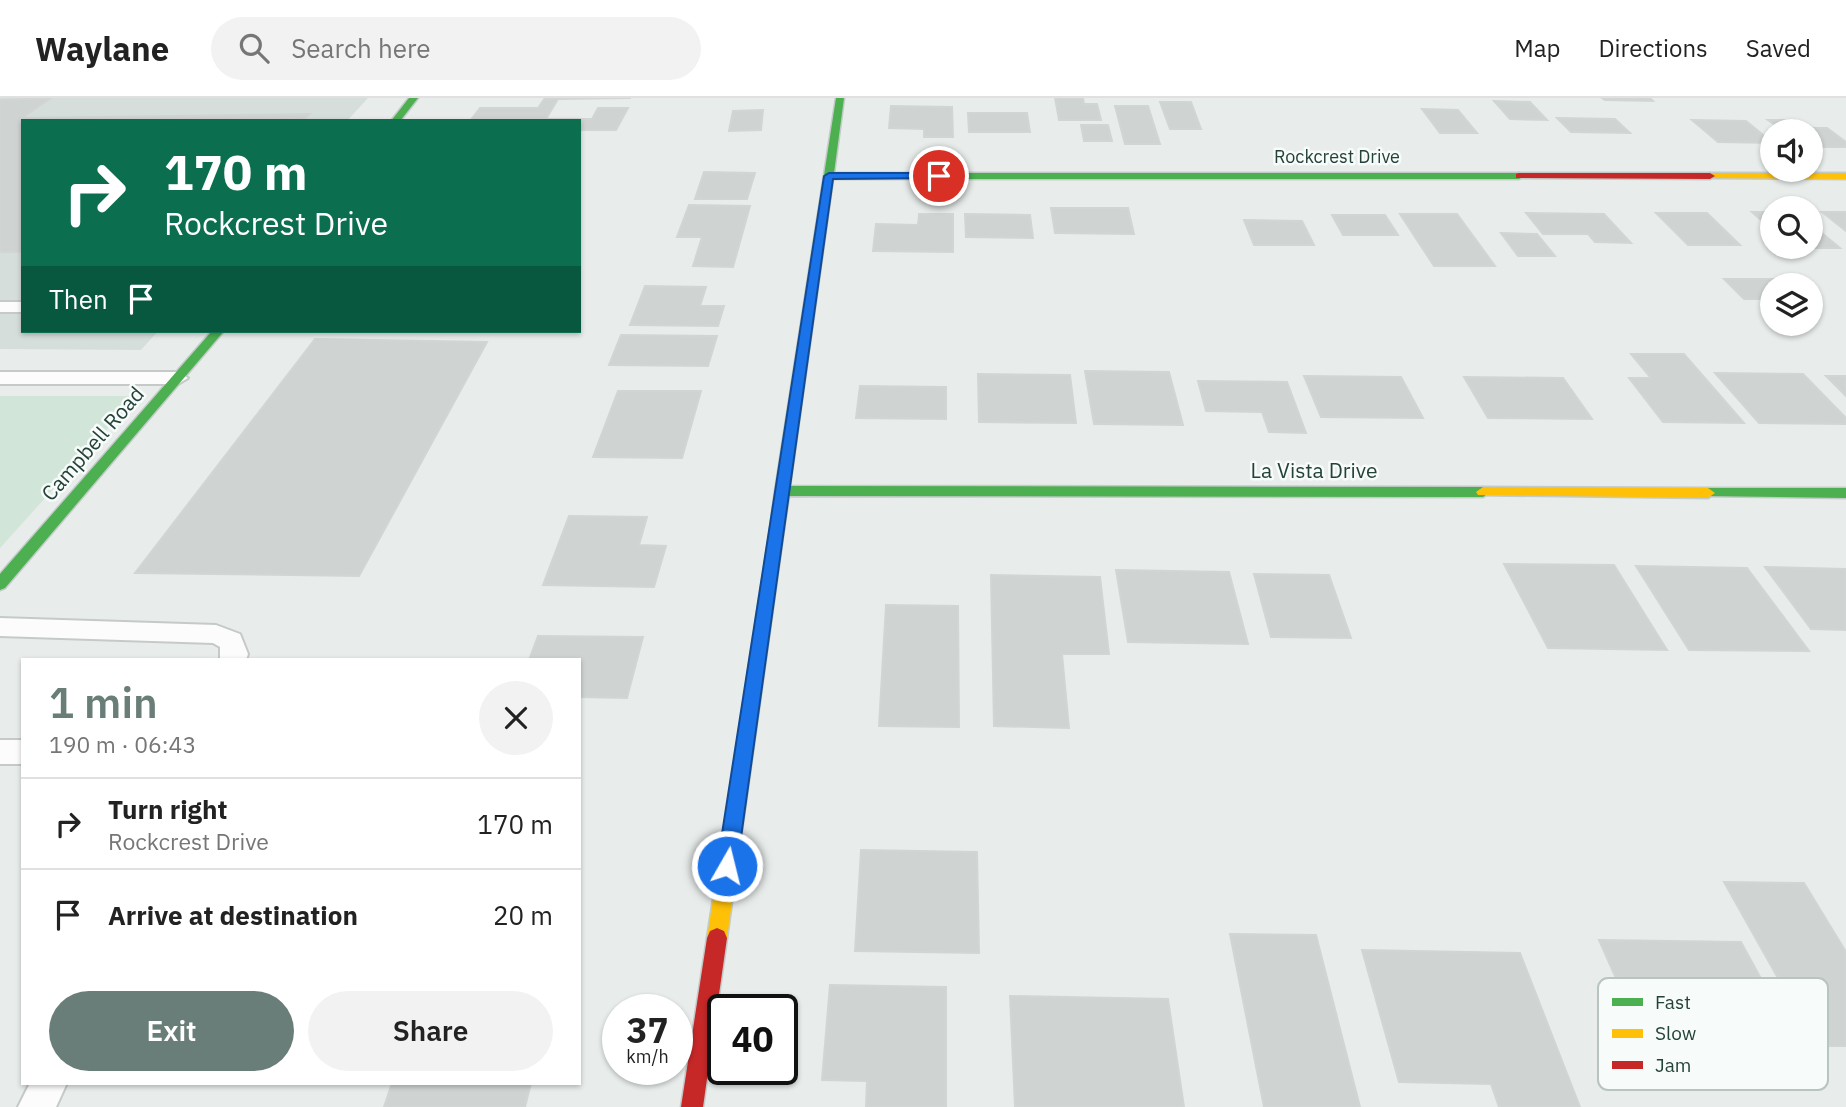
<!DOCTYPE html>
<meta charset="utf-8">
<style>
body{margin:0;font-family:"IBM Plex Sans",sans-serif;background:#f2f2f2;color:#222;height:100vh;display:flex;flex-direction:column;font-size:26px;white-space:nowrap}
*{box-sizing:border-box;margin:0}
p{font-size:23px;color:#767676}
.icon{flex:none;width:38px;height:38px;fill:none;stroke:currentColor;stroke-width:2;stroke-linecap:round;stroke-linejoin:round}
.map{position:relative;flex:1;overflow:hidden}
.panel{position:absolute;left:21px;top:560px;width:560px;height:427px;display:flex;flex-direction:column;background:#fff;border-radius:0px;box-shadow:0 2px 5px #0004}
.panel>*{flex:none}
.hud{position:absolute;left:21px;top:21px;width:560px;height:214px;border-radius:0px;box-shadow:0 2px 5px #0004;background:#0b6e4f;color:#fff;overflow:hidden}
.buttons{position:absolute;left:1760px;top:21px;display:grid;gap:14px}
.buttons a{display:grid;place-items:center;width:63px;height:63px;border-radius:50%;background:#fff;box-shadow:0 2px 5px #0004;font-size:35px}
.speed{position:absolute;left:602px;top:896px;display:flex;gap:14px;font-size:35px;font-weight:700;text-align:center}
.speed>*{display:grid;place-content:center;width:91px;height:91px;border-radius:50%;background:#fff;box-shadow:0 2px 5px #0004;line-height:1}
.speed small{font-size:18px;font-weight:400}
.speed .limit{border:4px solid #111;border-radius:10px;background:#fff;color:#111}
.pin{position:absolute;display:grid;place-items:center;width:60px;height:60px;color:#fff;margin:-30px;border:4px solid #fff;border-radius:50%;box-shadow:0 2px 7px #0007}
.me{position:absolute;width:77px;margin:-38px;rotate:8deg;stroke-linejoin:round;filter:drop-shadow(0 0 5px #0008)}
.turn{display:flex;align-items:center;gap:24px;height:147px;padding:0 28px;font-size:32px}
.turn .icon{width:91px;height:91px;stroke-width:2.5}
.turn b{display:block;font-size:49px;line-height:60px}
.then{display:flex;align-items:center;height:66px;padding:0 28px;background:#0003;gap:14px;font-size:26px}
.round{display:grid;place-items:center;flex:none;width:74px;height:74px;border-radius:37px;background:#f2f2f2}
.summary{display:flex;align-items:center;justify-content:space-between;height:119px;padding:0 28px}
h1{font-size:42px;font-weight:600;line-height:52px;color:#697e78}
.action{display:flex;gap:14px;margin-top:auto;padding:14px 28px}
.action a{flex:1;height:80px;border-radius:42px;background:#697e78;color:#fff;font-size:28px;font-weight:600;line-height:80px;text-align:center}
.action a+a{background:#f2f2f2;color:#222}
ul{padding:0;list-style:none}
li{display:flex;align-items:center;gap:21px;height:91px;padding:0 28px;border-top:2px solid #e0e0e0}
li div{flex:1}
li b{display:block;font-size:26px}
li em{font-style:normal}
header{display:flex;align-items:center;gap:42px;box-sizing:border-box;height:98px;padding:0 35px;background:#fff;border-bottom:2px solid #e0e0e0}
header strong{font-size:33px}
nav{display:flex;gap:38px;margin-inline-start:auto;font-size:24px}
.search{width:490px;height:63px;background:#f2f2f2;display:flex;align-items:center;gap:18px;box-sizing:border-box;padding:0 24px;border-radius:38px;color:#767676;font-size:26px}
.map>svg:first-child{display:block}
.built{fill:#d6dedb}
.green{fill:#d1e6d8}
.building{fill:#cfd4d2;stroke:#d1d6d4;stroke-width:2}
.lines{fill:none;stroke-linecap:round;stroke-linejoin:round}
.lane-casing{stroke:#c5cac8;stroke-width:4}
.fast-casing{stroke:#c3cbc8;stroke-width:3}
.slow-casing{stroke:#c3cbc8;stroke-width:3}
.jam-casing{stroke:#c3cbc8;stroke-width:3}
.lane{fill:#fcfcfc;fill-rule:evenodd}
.fast{fill:#4caf50;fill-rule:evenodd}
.slow{fill:#ffc107;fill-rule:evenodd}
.jam{fill:#c62828;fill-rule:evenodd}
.route{fill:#1a73e8;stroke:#114b97;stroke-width:2}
.labels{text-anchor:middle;stroke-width:5;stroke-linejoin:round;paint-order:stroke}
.far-street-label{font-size:18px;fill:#24423a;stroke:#f7fbf9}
.street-label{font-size:21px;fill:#24423a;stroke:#f7fbf9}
.key{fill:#f7fbf9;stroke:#b8c4c0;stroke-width:2}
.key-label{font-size:19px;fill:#24423a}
</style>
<header>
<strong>Waylane</strong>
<div class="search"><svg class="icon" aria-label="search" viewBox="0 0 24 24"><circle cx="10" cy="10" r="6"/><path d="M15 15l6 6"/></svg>Search here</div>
<nav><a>Map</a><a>Directions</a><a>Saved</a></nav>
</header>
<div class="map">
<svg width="1846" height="1009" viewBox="0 0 1846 1009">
<rect width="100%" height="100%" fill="#e8edeb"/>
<path class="built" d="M0 0H368L347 23H23V233H158L141 252 0 251Z"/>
<path class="green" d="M0 298H137L0 450Z"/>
<path class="building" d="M51 0 22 20 310 16 303 23H23V154H0V2Z
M545 0H631L558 1 546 21H592L598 10H628L616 32H579V23H470L480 10H538Z
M1055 0H1083L1084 6H1097L1101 22H1059Z
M1602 0H1650L1653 3 1605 2Z
M1494 3 1530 4 1547 22 1510 21Z
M1160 4H1191L1201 31H1170Z
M891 8 952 9 953 39H924V31L889 30Z
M1115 8H1148L1160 46H1125Z
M1422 11 1458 12 1477 35H1440Z
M763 12 761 32 729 33 733 13Z
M968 15H1027L1030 34H969Z
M1557 20 1615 21 1630 35 1571 34Z
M1692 22 1746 23 1773 45 1718 44Z
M1768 22H1796L1806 30H1827L1846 44V49H1811V33H1783Z
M1081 27H1108L1112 43H1084Z
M704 74 755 75 747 101H695Z
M689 107 750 108 733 169 693 168 702 139H677Z
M1051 110H1128L1134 136 1055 135Z
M1752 114H1773V133Z
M1822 114H1846V133Z
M1526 115 1604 116 1631 145 1595 144 1588 136H1543Z
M1656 115H1707L1740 147H1688Z
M919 116H953V154L873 153 876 126 918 127Z
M965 116 1030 117 1033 140 966 139Z
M1400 116H1457L1495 168H1434Z
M1332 117H1385L1398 137H1343Z
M1244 122 1302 123 1314 147H1254Z
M1811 126 1840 150H1792L1811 149Z
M1501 135 1537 136 1555 158H1518Z
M1724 181H1794L1800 187H1773V201H1744Z
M645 188 706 189 700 208H724L718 228 630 227Z
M621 237 717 238 708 268 609 267Z
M315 241 487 244 359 478 135 475Z
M1631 256H1684L1744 325 1663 324 1629 280H1651Z
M1085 273 1169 274 1183 327 1094 326Z
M1715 275 1803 276 1846 320V326L1759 325Z
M978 276 1070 277 1076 325 979 324Z
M1304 278 1401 279 1423 320 1321 319Z
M1826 278H1846V298Z
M1464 279 1563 280 1592 321 1488 320Z
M1198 283 1287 284 1306 335 1269 334 1262 314 1206 313Z
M860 288 946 289V321L856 320Z
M618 293H701L682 360 593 359Z
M569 418 647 419 639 447 666 448 654 489 543 487Z
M1504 466 1614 467 1667 552 1548 550Z
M1636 468 1747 470 1809 553 1689 552Z
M1765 469 1846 471V532L1811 531Z
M1116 472 1229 474 1248 546 1128 544Z
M1254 476 1329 477 1351 540 1271 539Z
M991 477 1100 479 1109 556H1062L1069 630 994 628Z
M886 507 958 508 959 629 879 628Z
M538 538 643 539 627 600 579 599V562H529Z
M861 752 977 754 979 855 855 853Z
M1724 784 1804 785 1846 854V948H1816Z
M1230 836 1316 837 1360 1009H1264Z
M1599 842 1741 844 1819 987 1662 984Z
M1362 852 1520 855 1580 1009H1499L1491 986 1399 984Z
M830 887 946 889V1009H866L867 983 822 982Z
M1010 898 1168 901 1184 1009H1015Z
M392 985H531L525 1009H384Z"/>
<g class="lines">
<g class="lane-casing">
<path id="lane" d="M0 204H23V214H0Z
M0 274H178L188 280 178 286H0Z
M0 520 216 527 240 536 248 556 246 562H220V549L213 545 0 538Z
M0 642H23V666H0Z
M30 985H67L56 1009H18Z"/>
</g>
<g class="fast-casing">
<path id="fast" d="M409 0H418L400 23H391Z
M836 0H844L834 75H1519L1524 78 1519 81H833L790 388 1483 389 1490 394 1483 399 789 398 784 431 777 436 772 435 770 431 775 393Z
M212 233H224L5 490 0 492V476Z
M1708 390H1846V400L1703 398 1701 395Z"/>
</g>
<g class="slow-casing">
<path id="slow" d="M1710 75H1846V81L1707 80V76Z
M1483 389 1708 390 1715 395 1708 400 1478 397 1476 394Z
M777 426 784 431 727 840 724 847 717 850 710 847 707 840 770 431Z"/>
</g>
<g class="jam-casing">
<path id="jam" d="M1519 75H1710L1715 78 1710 81 1516 80V76Z
M717 830 724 833 727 840 703 1009H681L707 840 710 833Z"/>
</g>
<use href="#lane" class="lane"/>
<use href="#fast" class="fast"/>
<use href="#slow" class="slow"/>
<use href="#jam" class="jam"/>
</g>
<path class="route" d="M939 75 942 76V80L833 81 737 768 734 774 727 777 720 774 717 768 824 78 829 75Z"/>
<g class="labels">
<g class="far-street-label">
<text x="1337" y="65">Rockcrest Drive</text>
</g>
<g class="street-label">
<text transform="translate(93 346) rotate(-49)" y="7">Campbell Road</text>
<text x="1314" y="380">La Vista Drive</text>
</g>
</g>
<rect x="1598" y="880" width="230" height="112" rx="10" class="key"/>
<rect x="1612" y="900" width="31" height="8" fill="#4caf50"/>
<rect x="1612" y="931" width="31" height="9" fill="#ffc107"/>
<rect x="1612" y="963" width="31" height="8" fill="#c62828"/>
<g class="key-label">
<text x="1655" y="911">Fast</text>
<text x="1655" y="942">Slow</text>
<text x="1655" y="974">Jam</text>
</g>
</svg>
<div class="buttons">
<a><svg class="icon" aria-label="sound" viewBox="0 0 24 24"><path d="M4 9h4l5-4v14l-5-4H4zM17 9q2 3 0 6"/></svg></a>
<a><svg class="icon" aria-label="search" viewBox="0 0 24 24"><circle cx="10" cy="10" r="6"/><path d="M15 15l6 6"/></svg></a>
<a><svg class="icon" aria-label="layers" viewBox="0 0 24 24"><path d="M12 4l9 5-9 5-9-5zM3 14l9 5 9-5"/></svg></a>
</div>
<div class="speed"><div>37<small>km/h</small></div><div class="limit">40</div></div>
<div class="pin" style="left:939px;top:78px;background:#d93025"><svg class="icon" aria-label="arrive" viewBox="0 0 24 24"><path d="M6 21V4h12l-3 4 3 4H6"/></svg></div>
<svg class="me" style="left:727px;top:768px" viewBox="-20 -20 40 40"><circle r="17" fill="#1a73e8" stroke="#fff" stroke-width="3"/><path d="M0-11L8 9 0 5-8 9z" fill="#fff"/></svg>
<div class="hud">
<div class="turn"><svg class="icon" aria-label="right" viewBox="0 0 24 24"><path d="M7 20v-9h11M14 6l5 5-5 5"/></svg><div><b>170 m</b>Rockcrest Drive</div></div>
<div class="then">Then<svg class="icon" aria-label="arrive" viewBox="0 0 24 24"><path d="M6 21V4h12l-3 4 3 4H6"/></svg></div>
</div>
<section class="panel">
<div class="summary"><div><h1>1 min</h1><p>190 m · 06:43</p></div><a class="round"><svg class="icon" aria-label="close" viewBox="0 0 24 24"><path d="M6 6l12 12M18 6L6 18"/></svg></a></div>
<ul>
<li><svg class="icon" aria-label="right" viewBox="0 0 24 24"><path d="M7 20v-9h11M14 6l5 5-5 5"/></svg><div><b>Turn right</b><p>Rockcrest Drive</p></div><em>170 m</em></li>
<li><svg class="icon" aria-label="arrive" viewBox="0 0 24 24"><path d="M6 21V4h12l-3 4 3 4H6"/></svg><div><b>Arrive at destination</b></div><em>20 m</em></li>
</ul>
<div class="action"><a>Exit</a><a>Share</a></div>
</section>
</div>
